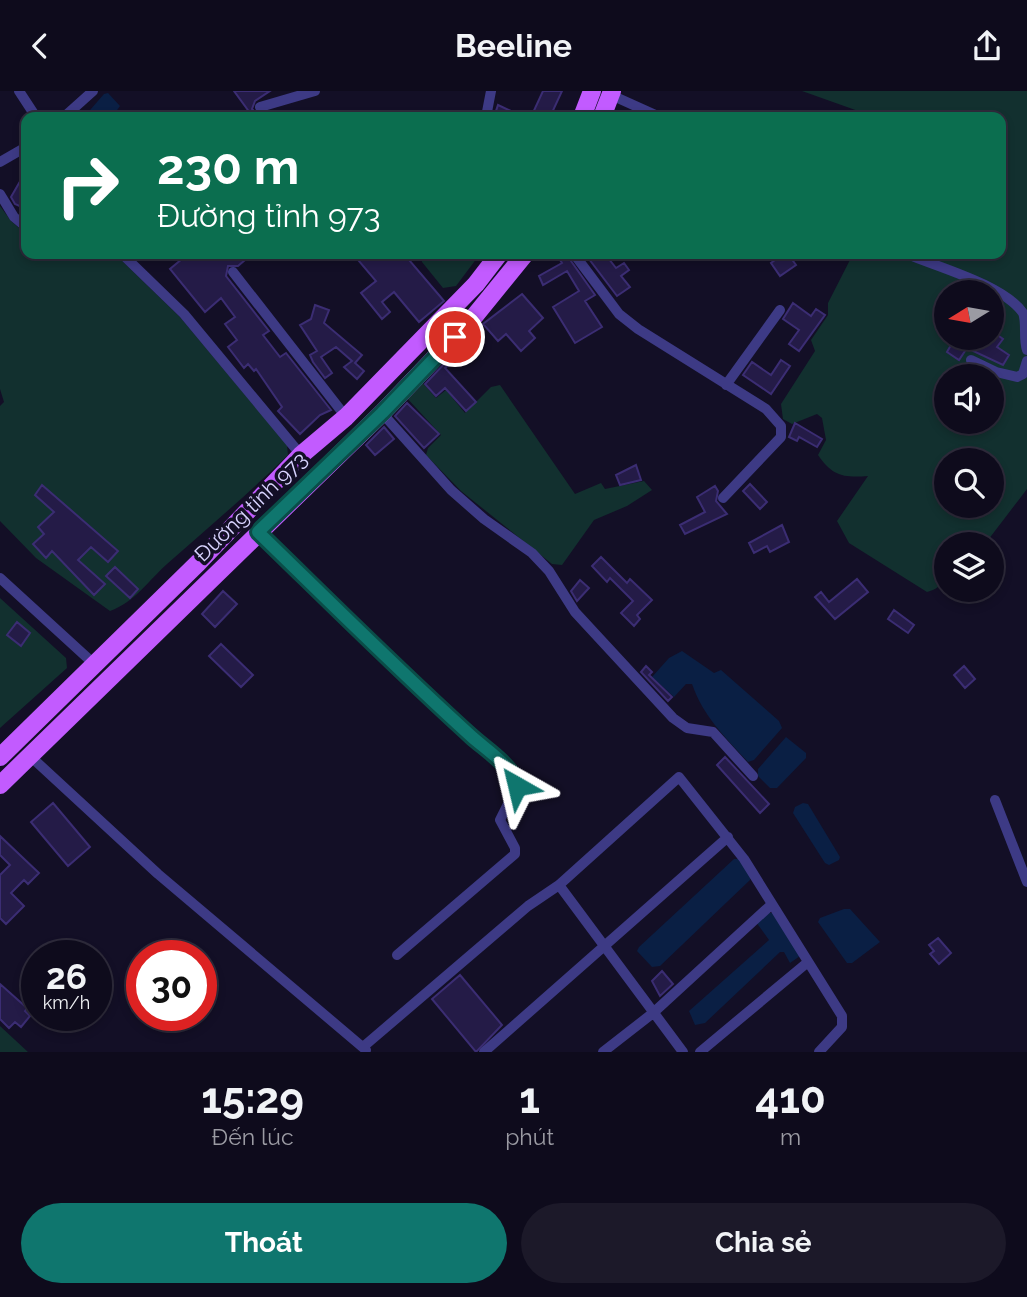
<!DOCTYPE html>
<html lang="vi">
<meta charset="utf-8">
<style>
body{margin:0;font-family:Raleway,sans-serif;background:#1c1929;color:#f1f3f6;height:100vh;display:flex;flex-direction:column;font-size:26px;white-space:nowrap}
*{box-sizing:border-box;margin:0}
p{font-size:23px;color:#9b9ba3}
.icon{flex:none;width:38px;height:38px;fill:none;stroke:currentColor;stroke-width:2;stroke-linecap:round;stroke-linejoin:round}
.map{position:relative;height:961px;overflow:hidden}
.sheet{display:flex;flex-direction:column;background:#0e0b1c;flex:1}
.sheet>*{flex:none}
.banner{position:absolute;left:21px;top:21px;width:985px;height:147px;border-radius:14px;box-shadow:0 4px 10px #0003,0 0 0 2px #2e2b3b;background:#0b6e4f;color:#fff;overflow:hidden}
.needle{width:46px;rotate:259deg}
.controls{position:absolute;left:934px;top:189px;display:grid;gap:14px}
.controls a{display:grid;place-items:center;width:70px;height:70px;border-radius:50%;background:#0e0b1c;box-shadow:0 4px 10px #0003,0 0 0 2px #2e2b3b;font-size:35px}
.speed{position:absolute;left:21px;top:849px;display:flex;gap:14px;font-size:35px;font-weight:700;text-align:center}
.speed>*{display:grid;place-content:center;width:91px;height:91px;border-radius:50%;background:#0e0b1c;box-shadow:0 4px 10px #0003,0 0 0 2px #2e2b3b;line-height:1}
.speed small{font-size:18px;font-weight:400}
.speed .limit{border:10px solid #d22;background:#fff;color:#111}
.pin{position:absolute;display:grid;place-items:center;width:60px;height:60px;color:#fff;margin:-30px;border:4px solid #fff;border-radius:50%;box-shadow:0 2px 7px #0007}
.me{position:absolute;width:77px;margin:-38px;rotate:323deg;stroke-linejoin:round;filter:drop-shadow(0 0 5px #0008)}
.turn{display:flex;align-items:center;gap:24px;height:147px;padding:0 21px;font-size:32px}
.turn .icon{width:91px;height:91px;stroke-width:2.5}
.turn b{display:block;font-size:49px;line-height:60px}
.eta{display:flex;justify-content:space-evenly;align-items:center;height:119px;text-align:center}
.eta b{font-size:42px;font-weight:700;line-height:49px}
.action{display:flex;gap:14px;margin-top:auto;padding:14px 21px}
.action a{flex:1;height:80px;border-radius:42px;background:#0f766e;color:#fff;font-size:28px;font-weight:700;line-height:80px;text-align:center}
.action a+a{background:#1c1929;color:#f1f3f6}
header{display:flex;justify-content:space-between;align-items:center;height:91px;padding:0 21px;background:#0e0b1c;font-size:32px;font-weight:700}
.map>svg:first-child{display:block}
.green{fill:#12302f;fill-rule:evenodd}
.water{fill:#0a1f44}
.building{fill:#241b47;stroke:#3b2d73;stroke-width:2}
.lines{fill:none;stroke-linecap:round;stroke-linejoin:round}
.street{stroke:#3d3a85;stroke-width:10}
.primary{stroke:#c25bff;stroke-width:18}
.route-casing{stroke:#0a4d48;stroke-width:18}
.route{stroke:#0f766e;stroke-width:12}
.labels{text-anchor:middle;stroke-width:7;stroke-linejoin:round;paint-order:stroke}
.street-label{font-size:21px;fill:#d9d4ff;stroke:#130f26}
</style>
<header><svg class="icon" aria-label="back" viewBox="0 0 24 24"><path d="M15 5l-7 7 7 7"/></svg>Beeline<svg class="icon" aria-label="share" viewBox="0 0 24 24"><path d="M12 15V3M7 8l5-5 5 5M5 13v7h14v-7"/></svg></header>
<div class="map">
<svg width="1027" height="961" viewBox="0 0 1027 961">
<rect width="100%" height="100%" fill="#130f26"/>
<path class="green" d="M802 0H1027V398L985 453H947C947 475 952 494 927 501L849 452 837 430 868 385C844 387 832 385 818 364L826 349 822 327 817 323 792 333 783 328 781 313 815 260 811 249 828 224V212L853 163H1001V26H875ZM947 201H992V247H947ZM947 285H992V331H947ZM947 369H992V415H947Z
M0 115 11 130 26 143V163H114L118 166 180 226 287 354 288 364C249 402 208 437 167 473 148 490 135 511 110 520L36 467 0 430V315L4 311 0 298Z
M421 163H480L456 195 443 197 422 171Z
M421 290 436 307 446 299 465 322 491 296 500 294 575 403 601 392 605 398 644 390 652 399 627 415 594 429 562 474 552 473 461 400 426 364 428 357 441 344 406 306Z
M0 507 66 567 67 577 0 637Z
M0 935 28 961H0Z"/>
<path class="water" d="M108 2 120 15 112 26H84L104 3Z
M682 560 714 582 721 579 779 630 782 637 754 669 748 671C725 646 703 625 692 593H686L674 606 652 586 669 567Z
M786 646 806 662V667L777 697H770L758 685V678Z
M803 712 808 713 840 766 839 769 829 774 825 772 793 722 795 716Z
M734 768H738L751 784 750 789 660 875 652 876 637 860 639 856Z
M844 818H850L880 851 852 872H847L818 831 820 827Z
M765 822H773L800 865 790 872 784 861H780L705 932 695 934 689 920 769 849 756 831Z"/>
<path class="building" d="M234 0H270L255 10 252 18 257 23 268 22 271 26H253Z
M543 0H562L550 26H531Z
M498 14 524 26H494Z
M26 80V118L15 113 11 106Z
M188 163H252L238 175H228L226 185 269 240 263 244 280 266 286 262 331 319 320 324 300 343 278 320 282 316 256 278 254 280 248 273 244 277 228 256 237 249 225 233 235 226 221 207 205 221 170 178Z
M353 163H417L409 169 444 210 419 231 394 201 382 211 390 221 382 228 361 202 376 190Z
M556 163H566L595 204 585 210 602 236 575 252 553 216 579 200 567 180 543 194 539 185 562 172Z
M596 163H605L616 177 624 172 629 179 621 185 630 196 617 205 589 168Z
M783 163H788L796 174 780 185 771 172Z
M522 203 543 227 529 240 535 247 521 260 506 243 498 250 483 233Z
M793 212 811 225 816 218 825 224 799 260 789 253 799 239 783 228Z
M315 214 329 219 324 232 362 264 355 272 364 280 357 288 344 276 352 270 336 256 321 266 332 282 325 287 313 271 310 264 317 260 300 234 311 228Z
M992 240 1003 248 997 256 1009 264 1003 274 967 257 959 269 947 261 955 247H992Z
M781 269 790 275 771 303 743 284 752 271 771 284Z
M446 271 449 274 445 277 476 311 466 320 445 297 436 305 425 293Z
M407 312 439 343 424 357 395 325Z
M795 332 822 348 817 356 799 346 797 350 789 346Z
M384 336 394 348 375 364 366 354Z
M636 374 641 389 620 394 616 384Z
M750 393 767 411 760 418 743 400Z
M42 394 118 460 108 471 91 456 78 469 105 493 94 504 52 460 46 467 33 453 44 443 38 436 54 421 35 404Z
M715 395 718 400 716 410 727 423 685 443 680 434 705 421 697 406Z
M782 434 789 451 770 461 767 455 754 462 749 452Z
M601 466 627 492 630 488 652 509 637 524 640 528 634 535 621 522 633 510 610 487 607 491 592 475Z
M115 476 138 498 130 507 106 485Z
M857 488 868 501 835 528 815 506 821 501 829 511Z
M580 489 589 497 577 510 571 500Z
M223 500 237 513 215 536 202 523Z
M894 519 914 534 908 542 888 528Z
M17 531 30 542 21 555 7 544Z
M221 553 253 584 241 596 209 565Z
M646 575 652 581 649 584 672 606 668 610 641 581Z
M964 575 975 588 965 597 954 584Z
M725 666 769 713 760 722 717 674Z
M53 712 90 756 68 775 31 731Z
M0 745 39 782 28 793 24 789 11 802 24 815 6 833 0 827V784L10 774 0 764Z
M938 847 951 862 939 873 930 863 934 860 929 854Z
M662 880 673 893 660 905 652 890Z
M460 884 502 934 476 961 432 908Z
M0 893 27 917 25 920 30 925 21 936 15 931 9 937 0 928Z"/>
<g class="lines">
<path class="street" d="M19 0 36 26
M611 4 660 26
M260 16 315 0
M64 26 93 0
M486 26 491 0
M0 71 26 56
M0 103 14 126 26 136
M122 163 184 223 301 364
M574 163 619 223 638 238 766 318 781 335V346L723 407
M907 163C937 176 1004 194 1023 222 1027 231 1023 248 1027 259
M233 181 346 326
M971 269 996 281 1017 286 1023 283 1027 270
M726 294 780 219
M382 322 451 399 484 428 532 462 549 480 575 521 673 627 687 637 713 641 753 685
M258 441 516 687 517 695 500 729 515 757V763L397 864
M0 487 93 572
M29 664 158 783 366 959
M995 709 1027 791
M559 794 683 961
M363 956 528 815 559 794 679 686 744 768 842 925V936L819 961
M484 961 728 746
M603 961 653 922 772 813
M700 961 808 871"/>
<path class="primary" d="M582 26 592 0
M602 26 612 0
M0 666 198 472 301 364 346 326 476 193 499 163
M0 694 382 322 473 227 525 163"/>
</g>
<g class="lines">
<g class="route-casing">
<path id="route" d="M455 246 382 322 258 441C328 509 398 579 471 645 485 658 514 676 517 695"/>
</g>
<use href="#route" class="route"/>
</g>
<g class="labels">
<g class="street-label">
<text transform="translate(251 416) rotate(-44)" y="7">Đường tỉnh 973</text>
</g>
</g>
</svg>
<div class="controls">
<a><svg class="needle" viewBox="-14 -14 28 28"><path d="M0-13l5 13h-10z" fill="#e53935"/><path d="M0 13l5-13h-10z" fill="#9b9ba3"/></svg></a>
<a><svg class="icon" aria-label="sound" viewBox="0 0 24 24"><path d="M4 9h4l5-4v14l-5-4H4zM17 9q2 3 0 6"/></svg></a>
<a><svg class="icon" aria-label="search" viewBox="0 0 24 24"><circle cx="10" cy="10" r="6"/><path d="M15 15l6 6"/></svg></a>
<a><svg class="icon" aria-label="layers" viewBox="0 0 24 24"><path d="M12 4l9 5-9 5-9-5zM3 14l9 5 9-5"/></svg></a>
</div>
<div class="speed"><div>26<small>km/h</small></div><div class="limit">30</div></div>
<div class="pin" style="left:455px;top:246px;background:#d93025"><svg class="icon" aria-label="arrive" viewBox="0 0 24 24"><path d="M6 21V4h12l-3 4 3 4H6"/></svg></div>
<svg class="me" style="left:517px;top:695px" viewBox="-20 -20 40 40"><path d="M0-17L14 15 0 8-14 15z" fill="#0f766e" stroke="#fff" stroke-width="4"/></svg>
<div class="banner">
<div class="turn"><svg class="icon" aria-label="right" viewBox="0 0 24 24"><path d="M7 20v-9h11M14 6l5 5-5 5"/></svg><div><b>230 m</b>Đường tỉnh 973</div></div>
</div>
</div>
<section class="sheet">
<div class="eta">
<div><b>15:29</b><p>Đến lúc</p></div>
<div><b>1</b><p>phút</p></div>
<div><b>410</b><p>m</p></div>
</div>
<div class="action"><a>Thoát</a><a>Chia sẻ</a></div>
</section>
